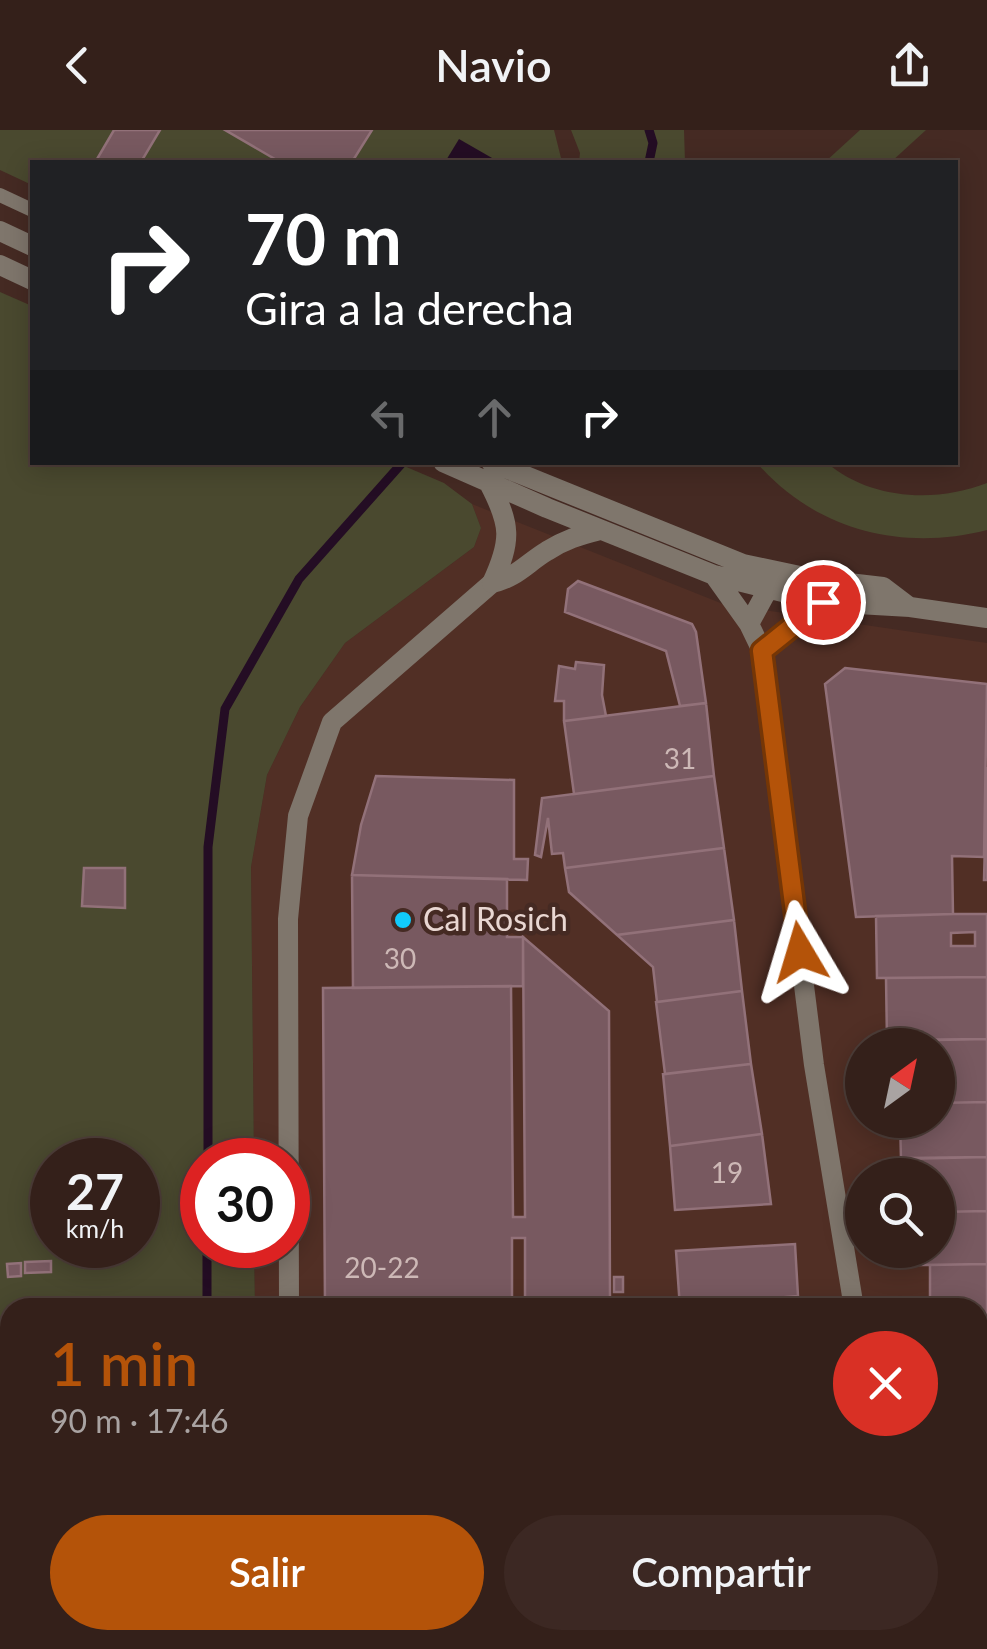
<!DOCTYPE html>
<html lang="es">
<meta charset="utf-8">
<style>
body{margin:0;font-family:Lato,sans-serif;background:#3c2823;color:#f1f3f6;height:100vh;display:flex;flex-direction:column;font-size:38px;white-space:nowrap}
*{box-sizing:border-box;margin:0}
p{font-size:32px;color:#a9a3a2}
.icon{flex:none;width:55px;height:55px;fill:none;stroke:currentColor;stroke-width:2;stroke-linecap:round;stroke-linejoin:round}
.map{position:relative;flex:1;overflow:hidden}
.drawer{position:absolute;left:0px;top:1168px;width:988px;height:352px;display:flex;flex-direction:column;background:#34201a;border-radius:30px 30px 0 0;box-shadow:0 5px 25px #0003,0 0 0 2px #4e3e39}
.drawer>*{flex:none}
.hud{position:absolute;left:30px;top:30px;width:928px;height:305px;border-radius:0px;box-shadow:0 5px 25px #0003,0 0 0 2px #4e3e39;background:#202124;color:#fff;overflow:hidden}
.needle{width:65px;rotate:33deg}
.tools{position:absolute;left:845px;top:898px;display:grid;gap:20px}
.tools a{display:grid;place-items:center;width:110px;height:110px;border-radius:50%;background:#34201a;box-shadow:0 5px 25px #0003,0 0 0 2px #4e3e39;font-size:50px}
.speed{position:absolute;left:30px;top:1008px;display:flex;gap:20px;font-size:50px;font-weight:700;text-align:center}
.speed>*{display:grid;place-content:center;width:130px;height:130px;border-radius:50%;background:#34201a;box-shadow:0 5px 25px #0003,0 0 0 2px #4e3e39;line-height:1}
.speed small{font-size:25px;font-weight:400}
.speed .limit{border:15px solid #d22;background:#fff;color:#111}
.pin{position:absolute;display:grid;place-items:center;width:85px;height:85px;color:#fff;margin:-42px;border:5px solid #fff;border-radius:50%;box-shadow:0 2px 10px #0007}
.me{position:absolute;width:110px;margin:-55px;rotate:353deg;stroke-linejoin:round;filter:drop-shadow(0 0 8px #0008)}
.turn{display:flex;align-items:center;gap:35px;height:210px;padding:0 50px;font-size:45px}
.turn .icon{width:130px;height:130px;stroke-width:2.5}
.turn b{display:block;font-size:70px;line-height:85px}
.lanes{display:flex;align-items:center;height:95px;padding:0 50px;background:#0003;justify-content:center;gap:50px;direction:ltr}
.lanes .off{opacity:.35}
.round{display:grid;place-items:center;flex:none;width:105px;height:105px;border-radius:52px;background:#3c2823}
.summary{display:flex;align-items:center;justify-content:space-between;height:170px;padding:0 50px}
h1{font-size:60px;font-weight:600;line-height:75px;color:#b45309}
.action{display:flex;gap:20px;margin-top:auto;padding:20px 50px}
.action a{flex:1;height:115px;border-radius:60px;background:#b45309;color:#fff;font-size:40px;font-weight:600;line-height:115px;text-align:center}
.action a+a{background:#3c2823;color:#f1f3f6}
header{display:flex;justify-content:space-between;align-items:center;height:130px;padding:0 50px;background:#34201a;font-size:45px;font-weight:600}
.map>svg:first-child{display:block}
.built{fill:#512f25;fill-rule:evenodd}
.green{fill:#4a492f;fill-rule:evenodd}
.water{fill:#240d24}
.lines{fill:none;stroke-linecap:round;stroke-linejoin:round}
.stream{stroke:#240d24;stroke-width:9}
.building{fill:#785960;stroke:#927179;stroke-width:2.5;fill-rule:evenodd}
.service{stroke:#7f766c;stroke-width:14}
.minor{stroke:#7f766c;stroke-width:20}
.tertiary{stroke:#7f766c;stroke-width:20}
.route-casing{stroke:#753606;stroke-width:25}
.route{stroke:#b45309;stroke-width:18}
.poi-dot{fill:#11cafb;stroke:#452a23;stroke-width:4}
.labels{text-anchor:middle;stroke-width:9;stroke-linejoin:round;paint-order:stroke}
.number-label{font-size:28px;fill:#cdb8b6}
.poi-label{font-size:32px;fill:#e9d7d2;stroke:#452a23;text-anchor:start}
</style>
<header><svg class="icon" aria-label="back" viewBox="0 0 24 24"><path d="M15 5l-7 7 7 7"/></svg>Navio<svg class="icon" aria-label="share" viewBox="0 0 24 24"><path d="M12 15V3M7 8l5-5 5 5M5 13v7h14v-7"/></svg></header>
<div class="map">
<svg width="987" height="1519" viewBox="0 0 987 1519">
<rect width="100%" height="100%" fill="#452a23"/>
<path class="built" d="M472 374 723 474 987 513V1519H259V1510H978V1178L255 1177 254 1115H288V1030H254L251 737 267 645 300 577 345 513 474 417 481 398ZM862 915H938V990H862ZM862 1045H938V1120H862Z"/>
<path class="green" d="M0 0H554L562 32H32V55L0 40Z
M571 0H684L685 32H579L580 23Z
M860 0H926L891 32H825Z
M0 162 32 176V332L397 333 444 353 472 374 481 398 474 417 345 513 300 577 267 645 251 737 254 1030H202V1115H254L255 1177 10 1178V1510H259V1519H0ZM52 1030H138V1115H52Z
M757 333H827C871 370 936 373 987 353V400C902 422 815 400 757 333Z"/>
<path class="water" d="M459 9 499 32H445Z"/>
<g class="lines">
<path class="stream" d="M649 0 653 13 649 32
M208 1030V717L225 579 299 449 403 332
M207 1178V1115
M205 1510V1519"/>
</g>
<path class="building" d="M114 0H160L141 32H102L97 29Z
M225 0H372L352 32H280Z
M578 451 692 494 696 502 706 573 680 576 666 521 565 482 568 459Z
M576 532 604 535 602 565 606 586 564 591V571H555L559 536 575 539Z
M845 538 987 554 984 727 952 726 953 784 856 787 825 554Z
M706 573 714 646 574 664 564 591Z
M987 637V750H984Z
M376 646 514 650V729H528L527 750 352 745 361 695Z
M714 646 724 718 565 738 563 723 552 724 548 688 541 727 535 725 542 668Z
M724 718 734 790 617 805 569 762 565 738Z
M84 738H125V778L82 776Z
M352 745 507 749V807H523V856L353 858Z
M953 784H987V847L877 848 876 786ZM975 802V816H951V803Z
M734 790 742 861 657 872 653 837 617 805Z
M523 807 609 881 610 1171H525V1108H512V1178H325L323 858 511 856 513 1087H525Z
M987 847V909L887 911 886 848Z
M742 861 751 934 665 944 656 872Z
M987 909V972L938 973V915H892V910Z
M751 934 762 1004 670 1016 663 944Z
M987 972V1027L901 1029 900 990H938V973Z
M762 1004 771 1074 675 1080 670 1016Z
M987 1027V1081L938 1082V1045H908V1028Z
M987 1081V1134L919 1135V1120H938V1082Z
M795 1114 798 1166 785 1167 786 1170 800 1169 801 1178H680L676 1121Z
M51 1131V1142L25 1143V1132Z
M21 1133V1146L8 1147 7 1134Z
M987 1134V1188H978V1178H930V1135Z
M614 1147H623V1162H614Z
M979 1199H987V1211H979Z
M355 1510H543L544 1519H355Z
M728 1510H830V1519H728Z
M728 1510V1519H603L602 1511Z"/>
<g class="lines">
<path class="service" d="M0 65 32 80"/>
<path class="minor" d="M762 521 814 935 854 1178
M289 1178 288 789 298 686 332 592 492 453
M291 1510V1519
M922 1510 925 1519"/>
<path class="tertiary" d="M0 101 32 116
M0 135 32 150
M443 332 547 378 714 445 823 472 910 477 987 488
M491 332 743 434 814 449 883 457 908 476
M489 353C511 395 512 410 492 453
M714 445 749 494
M778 451 768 459 749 494 762 521 823 472
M492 453C516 448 527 433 547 421 564 410 580 405 600 400"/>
</g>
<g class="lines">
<g class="route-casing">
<path id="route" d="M800 822 762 521 823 472"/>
</g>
<use href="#route" class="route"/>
</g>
<circle class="poi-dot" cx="403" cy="790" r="10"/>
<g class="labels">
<g class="number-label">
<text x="680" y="639">31</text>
<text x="400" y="839">30</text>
<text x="727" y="1053">19</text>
<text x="382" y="1148">20-22</text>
</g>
<g class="poi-label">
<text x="423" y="801">Cal Rosich</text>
</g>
</g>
</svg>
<div class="tools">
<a><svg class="needle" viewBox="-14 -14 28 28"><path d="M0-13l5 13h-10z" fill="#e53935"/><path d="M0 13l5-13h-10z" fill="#a9a3a2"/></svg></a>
<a><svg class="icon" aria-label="search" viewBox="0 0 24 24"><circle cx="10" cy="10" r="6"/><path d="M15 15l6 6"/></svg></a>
</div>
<div class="speed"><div>27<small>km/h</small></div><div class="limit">30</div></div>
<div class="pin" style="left:823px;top:472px;background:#d93025"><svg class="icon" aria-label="arrive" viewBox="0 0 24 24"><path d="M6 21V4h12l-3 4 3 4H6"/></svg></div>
<svg class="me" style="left:800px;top:822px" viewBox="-20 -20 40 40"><path d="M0-17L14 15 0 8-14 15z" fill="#b45309" stroke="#fff" stroke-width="4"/></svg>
<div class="hud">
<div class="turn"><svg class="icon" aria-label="right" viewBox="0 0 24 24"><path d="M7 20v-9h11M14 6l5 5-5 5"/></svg><div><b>70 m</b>Gira a la derecha</div></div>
<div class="lanes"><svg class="icon off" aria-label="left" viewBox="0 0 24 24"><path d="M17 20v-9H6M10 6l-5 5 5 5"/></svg><svg class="icon off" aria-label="ahead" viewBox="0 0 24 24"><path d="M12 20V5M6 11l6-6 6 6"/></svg><svg class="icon" aria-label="right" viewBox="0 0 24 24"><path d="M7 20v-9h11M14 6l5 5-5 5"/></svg></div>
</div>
<section class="drawer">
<div class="summary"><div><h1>1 min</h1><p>90 m · 17:46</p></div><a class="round" style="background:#d93025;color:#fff"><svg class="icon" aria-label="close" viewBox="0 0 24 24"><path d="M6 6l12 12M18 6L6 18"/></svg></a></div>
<div class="action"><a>Salir</a><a>Compartir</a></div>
</section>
</div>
